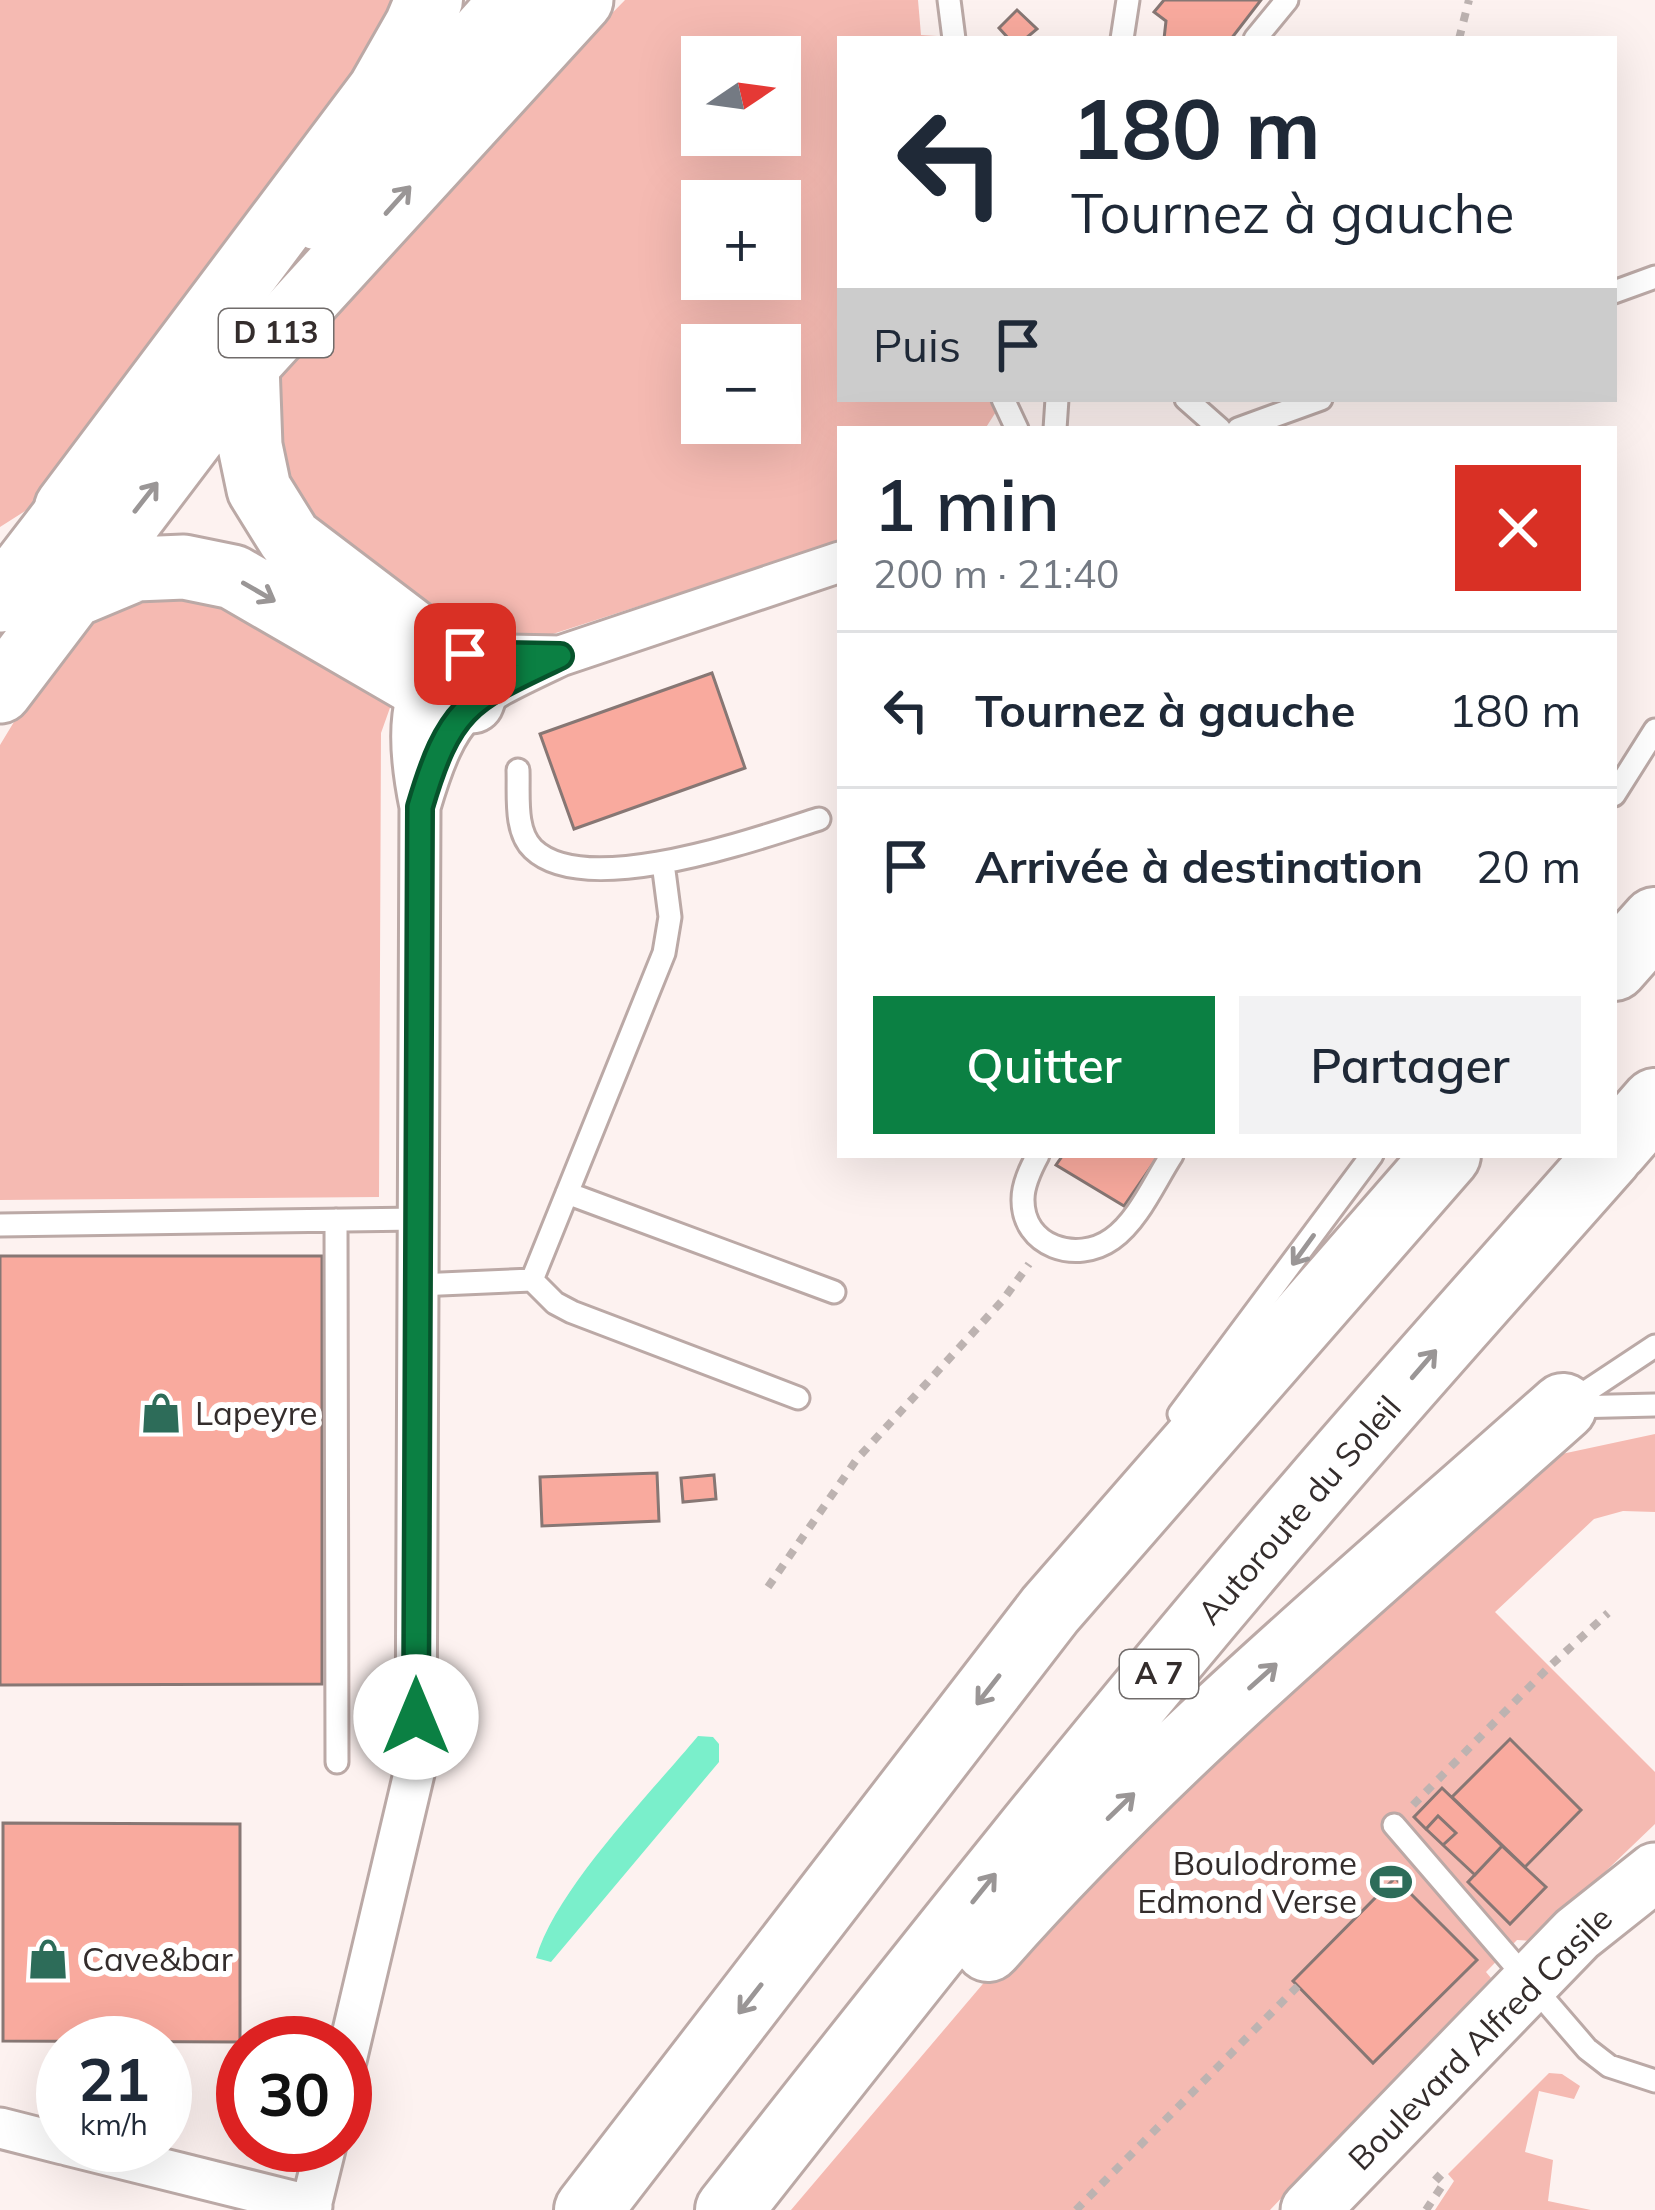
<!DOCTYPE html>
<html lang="fr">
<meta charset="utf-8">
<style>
body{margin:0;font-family:Mulish,sans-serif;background:#f2f2f3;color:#1f2937;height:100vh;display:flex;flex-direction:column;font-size:45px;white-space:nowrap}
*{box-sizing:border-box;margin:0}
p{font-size:39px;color:#747a83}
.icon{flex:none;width:66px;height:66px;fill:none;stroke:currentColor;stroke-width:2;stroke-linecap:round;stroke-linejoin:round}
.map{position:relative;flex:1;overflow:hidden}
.panel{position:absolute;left:837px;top:426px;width:780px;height:732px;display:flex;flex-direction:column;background:#fff;border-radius:0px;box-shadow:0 12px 48px #0002}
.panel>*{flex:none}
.hud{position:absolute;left:837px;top:36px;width:780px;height:366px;border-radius:0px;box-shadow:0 12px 48px #0002;background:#fff;color:#1f2937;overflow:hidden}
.needle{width:78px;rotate:77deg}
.tools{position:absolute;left:681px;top:36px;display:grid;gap:24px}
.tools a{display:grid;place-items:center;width:120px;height:120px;border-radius:0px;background:#fff;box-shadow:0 12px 48px #0002;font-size:60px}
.speed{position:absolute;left:36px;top:2016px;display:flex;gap:24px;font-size:60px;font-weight:700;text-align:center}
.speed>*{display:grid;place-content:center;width:156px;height:156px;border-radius:50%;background:#fff;box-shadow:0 12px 48px #0002;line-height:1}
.speed small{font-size:30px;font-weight:400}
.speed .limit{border:18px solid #d22;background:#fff;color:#111}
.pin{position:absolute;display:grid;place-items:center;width:102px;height:102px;color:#fff;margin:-51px;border-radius:24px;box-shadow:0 6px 18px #0006}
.me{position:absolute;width:132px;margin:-66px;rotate:0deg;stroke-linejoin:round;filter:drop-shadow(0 0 9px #0008)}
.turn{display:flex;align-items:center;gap:42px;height:252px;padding:0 36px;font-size:54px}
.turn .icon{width:156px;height:156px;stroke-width:2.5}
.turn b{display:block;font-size:84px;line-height:102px}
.then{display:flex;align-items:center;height:114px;padding:0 36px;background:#0003;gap:24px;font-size:45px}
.round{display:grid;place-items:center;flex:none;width:126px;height:126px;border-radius:0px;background:#f2f2f3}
.headline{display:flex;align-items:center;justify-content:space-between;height:204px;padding:0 36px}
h1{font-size:72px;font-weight:600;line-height:90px}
.primary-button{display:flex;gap:24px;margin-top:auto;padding:24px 36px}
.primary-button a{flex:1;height:138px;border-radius:0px;background:#0b8043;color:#fff;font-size:48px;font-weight:600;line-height:138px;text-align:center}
.primary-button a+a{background:#f2f2f3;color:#1f2937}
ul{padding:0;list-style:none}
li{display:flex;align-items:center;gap:36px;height:156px;padding:0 36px;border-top:3px solid #e0e1e3}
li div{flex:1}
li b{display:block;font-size:45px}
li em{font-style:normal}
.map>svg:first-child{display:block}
.green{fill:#f5bab2;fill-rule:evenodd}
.water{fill:#7aefcb}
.building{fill:#f9aa9e;stroke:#877774;stroke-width:3}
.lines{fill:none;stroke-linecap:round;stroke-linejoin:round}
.lane-casing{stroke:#bba9a6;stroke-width:27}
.street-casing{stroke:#bba9a6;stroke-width:45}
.secondary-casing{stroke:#bba9a6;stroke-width:63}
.primary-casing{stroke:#bba9a6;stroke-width:69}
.highway-casing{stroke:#bba9a6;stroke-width:72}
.path{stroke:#bdb3b1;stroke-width:8;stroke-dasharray:9 9;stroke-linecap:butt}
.lane{stroke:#fff;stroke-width:21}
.street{stroke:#fff;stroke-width:39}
.secondary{stroke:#fff;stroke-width:57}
.primary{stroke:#fff;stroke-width:63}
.highway{stroke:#fff;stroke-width:66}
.oneway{stroke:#9a9696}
.route-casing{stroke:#07532c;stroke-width:30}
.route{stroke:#0b8043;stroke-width:21}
.labels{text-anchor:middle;stroke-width:12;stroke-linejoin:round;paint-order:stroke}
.shield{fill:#fff;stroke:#716c6b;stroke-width:3}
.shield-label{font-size:30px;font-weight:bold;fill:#342d2c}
.poi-label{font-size:33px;fill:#342d2c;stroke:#fff;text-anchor:start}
.street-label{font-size:33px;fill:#342d2c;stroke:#fff}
</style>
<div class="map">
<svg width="1655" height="2210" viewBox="0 0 1655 2210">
<rect width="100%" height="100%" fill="#fdf2f0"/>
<path class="green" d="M0 0H398L350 89 44 499 0 527Z
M625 0H918L921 35 937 36V39H840V399H990L999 407 985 429H840V541L525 643 485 642 308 538 263 401 277 371 493 135ZM702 57H780V135H702ZM702 201H780V279H702ZM702 345H780V423H702Z
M183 578 373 677 391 705 381 733 379 1197 0 1200V745L46 669 85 617Z
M1655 1434V1512L1623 1511 1594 1519 1495 1612 1655 1772V1824L1533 1941 1517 1940 1486 1972 1491 1978 1270 2210H791L1038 1919 1121 1831 1557 1455Z
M1549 2073 1562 2074 1580 2086 1574 2099 1539 2091 1525 2152 1553 2160 1548 2201 1591 2210H1435L1454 2181 1448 2174Z"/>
<path class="water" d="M698 1736 713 1737 719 1744V1762L551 1962 536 1958C556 1889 650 1794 698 1736Z"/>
<path class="building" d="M1164 0H1261L1231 39H1164L1166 21 1154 12Z
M1017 10 1037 29 1025 39H1009L999 28Z
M712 673 745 768 574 829 540 734Z
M1063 1155H1159L1124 1206 1056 1165Z
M0 1256H322V1684L0 1685Z
M657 1473 659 1521 542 1526 540 1477Z
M714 1475 716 1499 683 1502 681 1478Z
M1510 1739 1581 1810 1525 1867 1452 1797Z
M1442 1788 1502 1846 1475 1875 1443 1845 1456 1833 1438 1816 1426 1829 1414 1817Z
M1438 1816 1456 1833 1443 1845 1426 1829Z
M3 1823 240 1824V2042L3 2041Z
M1502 1846 1546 1887 1510 1924 1468 1882Z
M1395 1878 1477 1960 1373 2063 1293 1981Z"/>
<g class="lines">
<g class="lane-casing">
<path id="lane" d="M949 0 954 39
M1122 39 1128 0
M1255 39 1287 0
M1614 292 1655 277
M1003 399 1017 429
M1186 399 1220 429
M1055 429 1057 399
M1238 429 1321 399
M518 770C519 794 514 831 533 849 586 900 758 838 819 819
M1614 795 1655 730
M1038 1155C1031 1168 1023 1184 1023 1199 1022 1247 1077 1264 1112 1239 1138 1221 1155 1181 1172 1155
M567 1193 834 1292
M336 1220 337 1762
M0 1225 418 1219
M532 1280 555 1303 572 1312 798 1398
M418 1285 532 1280 664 953 670 917 663 863
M1569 1403 1655 1346
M1570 1407 1655 1405
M1179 1414 1372 1155
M1394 1825 1587 2049 1609 2066 1655 2081"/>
</g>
<g class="street-casing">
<path id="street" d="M465 654 560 656C469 699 450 705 420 807 410 758 396 664 465 654Z
M560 656 840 562
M345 2065 416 1765 420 807
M0 2128 63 2144
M67 2145 312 2206
M310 2210 326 2145"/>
</g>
<g class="secondary-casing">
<path id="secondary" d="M1310 2210 1577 1934 1655 1872"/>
</g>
<g class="primary-casing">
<path id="primary" d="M318 218 513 0
M69 597 136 569 184 567 233 577 447 701H472L476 690 471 669 415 634 290 539 259 489 250 446 247 365
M0 600 100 470
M0 691 247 365 581 0"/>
</g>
<g class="highway-casing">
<path id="highway" d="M68 508 381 91 418 26 429 0
M1614 967 1655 921
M1614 1149 1655 1102
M988 1948C1162 1751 1367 1582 1563 1407
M588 2210 1050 1610 1447 1155
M729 2210C920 1967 1112 1724 1314 1490 1411 1377 1510 1267 1609 1155"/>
</g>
<path class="path" d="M1459 39 1469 0
M768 1587 857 1459 1003 1300 1029 1264
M1413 1805 1550 1666 1608 1613
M1076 2210 1298 1986
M1426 2210 1444 2183 1430 2170"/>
<use href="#lane" class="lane"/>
<use href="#street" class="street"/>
<use href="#secondary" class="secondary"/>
<use href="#primary" class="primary"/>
<use href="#highway" class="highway"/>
</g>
<defs><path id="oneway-shaft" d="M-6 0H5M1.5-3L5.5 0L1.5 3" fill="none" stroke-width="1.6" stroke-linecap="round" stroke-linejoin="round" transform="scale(3)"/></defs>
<g class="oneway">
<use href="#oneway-shaft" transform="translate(398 200) rotate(-48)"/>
<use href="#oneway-shaft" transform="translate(146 497) rotate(-52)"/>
<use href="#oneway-shaft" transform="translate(259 592) rotate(30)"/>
<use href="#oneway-shaft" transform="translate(1303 1250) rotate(126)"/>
<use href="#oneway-shaft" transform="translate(1424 1364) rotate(-49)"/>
<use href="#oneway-shaft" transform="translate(1263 1676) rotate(-42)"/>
<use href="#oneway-shaft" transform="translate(988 1690) rotate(128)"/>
<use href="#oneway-shaft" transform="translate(1121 1806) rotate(-44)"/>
<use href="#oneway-shaft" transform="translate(984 1888) rotate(-51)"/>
<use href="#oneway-shaft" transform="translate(750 1999) rotate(128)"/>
</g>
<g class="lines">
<g class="route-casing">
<path id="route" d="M416 1717 420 807C450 705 469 699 560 656L465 654"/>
</g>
<use href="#route" class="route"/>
</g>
<defs>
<g id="shop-bare" transform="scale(3.24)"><path d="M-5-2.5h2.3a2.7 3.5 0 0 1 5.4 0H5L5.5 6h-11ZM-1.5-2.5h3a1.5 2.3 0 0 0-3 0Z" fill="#2d6c59" stroke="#fff" stroke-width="2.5" paint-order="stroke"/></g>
<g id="stadium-bare" transform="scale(3.24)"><path d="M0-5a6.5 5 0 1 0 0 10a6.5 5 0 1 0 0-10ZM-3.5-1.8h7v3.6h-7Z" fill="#2d6c59" stroke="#fff" stroke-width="2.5" paint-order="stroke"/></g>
</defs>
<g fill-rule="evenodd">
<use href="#shop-bare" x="161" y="1413"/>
<use href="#stadium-bare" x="1391" y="1882"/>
<use href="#shop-bare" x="48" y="1959"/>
</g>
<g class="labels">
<g class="shield">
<rect x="219" y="309" width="114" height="48" rx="9"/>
<rect x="1120" y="1650" width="78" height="48" rx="9"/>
</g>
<g class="shield-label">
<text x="276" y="343">D 113</text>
<text x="1159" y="1684">A 7</text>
</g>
<g class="poi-label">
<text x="195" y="1425">Lapeyre</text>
<text x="1357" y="1875" text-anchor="end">Boulodrome<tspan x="1357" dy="38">Edmond Verse</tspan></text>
<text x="82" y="1971">Cave&amp;bar</text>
</g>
<g class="street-label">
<text transform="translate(1299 1510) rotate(-49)" y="12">Autoroute du Soleil</text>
<text transform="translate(1480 2038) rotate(-45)" y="12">Boulevard Alfred Casile</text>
</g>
</g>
</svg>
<div class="tools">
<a><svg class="needle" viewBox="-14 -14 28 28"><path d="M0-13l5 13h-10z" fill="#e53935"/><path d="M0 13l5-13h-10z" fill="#747a83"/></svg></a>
<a>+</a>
<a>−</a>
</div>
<div class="speed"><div>21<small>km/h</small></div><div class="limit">30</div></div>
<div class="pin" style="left:465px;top:654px;background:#d93025"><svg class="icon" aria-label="arrive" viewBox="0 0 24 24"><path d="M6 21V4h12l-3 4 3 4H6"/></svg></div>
<svg class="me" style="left:416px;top:1717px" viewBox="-20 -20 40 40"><circle r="19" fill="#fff"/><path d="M0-13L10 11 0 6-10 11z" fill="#0b8043"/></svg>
<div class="hud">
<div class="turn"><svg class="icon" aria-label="left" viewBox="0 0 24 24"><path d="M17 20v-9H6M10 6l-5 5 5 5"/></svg><div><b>180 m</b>Tournez à gauche</div></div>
<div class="then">Puis<svg class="icon" aria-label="arrive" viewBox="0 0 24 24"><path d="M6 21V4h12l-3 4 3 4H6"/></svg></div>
</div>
<section class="panel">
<div class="headline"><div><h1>1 min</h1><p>200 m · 21:40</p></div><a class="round" style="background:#d93025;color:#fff"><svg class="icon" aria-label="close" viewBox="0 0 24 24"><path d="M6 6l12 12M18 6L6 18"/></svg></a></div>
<ul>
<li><svg class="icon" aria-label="left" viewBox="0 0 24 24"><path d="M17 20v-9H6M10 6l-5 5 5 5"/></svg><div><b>Tournez à gauche</b></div><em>180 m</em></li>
<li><svg class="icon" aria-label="arrive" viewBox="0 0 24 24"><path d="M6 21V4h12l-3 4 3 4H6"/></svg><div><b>Arrivée à destination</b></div><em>20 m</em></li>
</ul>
<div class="primary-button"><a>Quitter</a><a>Partager</a></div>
</section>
</div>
